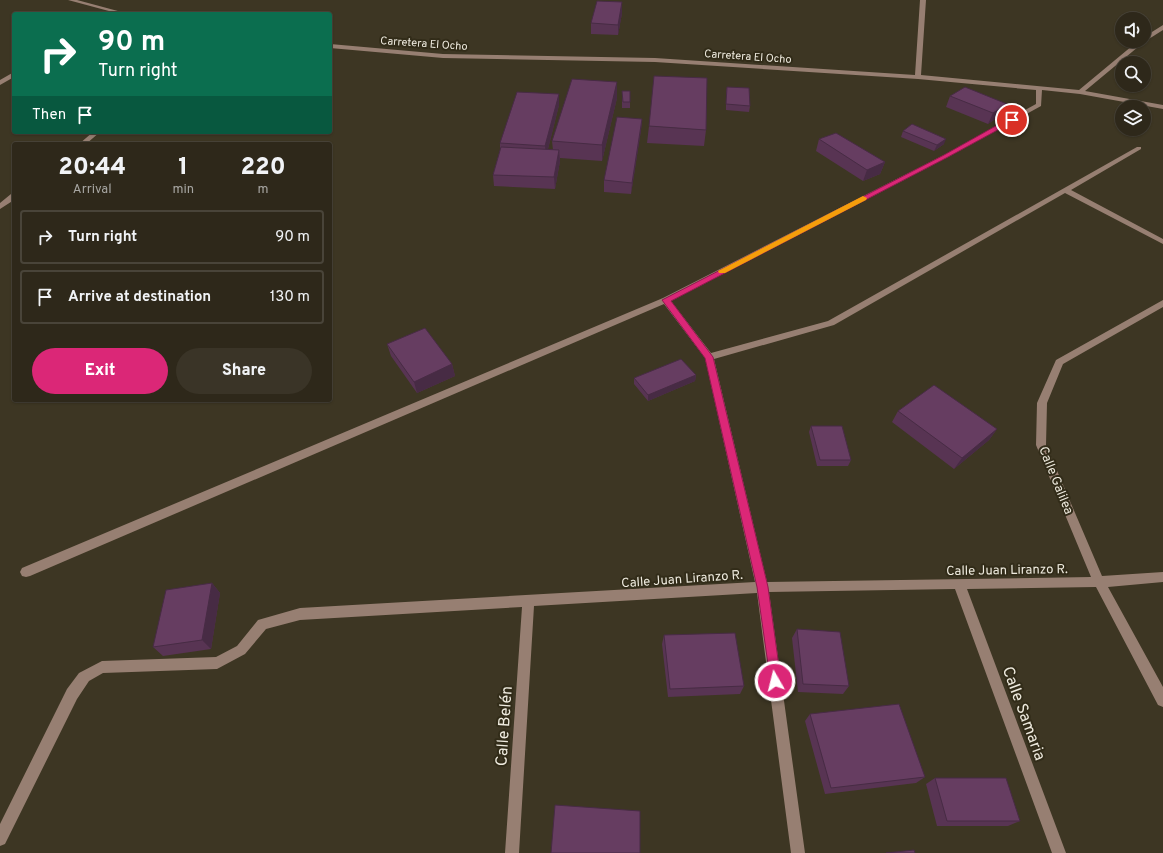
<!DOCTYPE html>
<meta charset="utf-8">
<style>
body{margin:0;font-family:Overpass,sans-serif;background:#3a3427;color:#f1f3f6;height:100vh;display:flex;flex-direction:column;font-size:15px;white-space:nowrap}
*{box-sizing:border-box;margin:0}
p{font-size:13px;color:#a7a6a2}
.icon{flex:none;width:22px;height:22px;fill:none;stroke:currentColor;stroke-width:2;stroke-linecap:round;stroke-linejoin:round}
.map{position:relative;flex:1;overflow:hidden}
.sheet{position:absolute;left:12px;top:142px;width:320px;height:260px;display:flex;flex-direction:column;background:#2e281a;border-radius:4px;box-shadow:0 1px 3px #0004,0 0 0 1px #494439}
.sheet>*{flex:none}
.guide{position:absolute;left:12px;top:12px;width:320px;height:122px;border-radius:4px;box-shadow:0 1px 3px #0004,0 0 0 1px #494439;background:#0b6e4f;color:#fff;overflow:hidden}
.buttons{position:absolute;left:1115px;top:12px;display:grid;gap:8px}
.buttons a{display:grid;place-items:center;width:36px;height:36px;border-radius:50%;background:#2e281a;box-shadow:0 1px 3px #0004,0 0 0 1px #494439;font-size:20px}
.pin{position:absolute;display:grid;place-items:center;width:34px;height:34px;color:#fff;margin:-17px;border:2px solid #fff;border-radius:50%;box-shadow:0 1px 4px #0007}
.me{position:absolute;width:44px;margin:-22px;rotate:352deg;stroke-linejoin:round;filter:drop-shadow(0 0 3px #0008)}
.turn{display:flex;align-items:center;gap:14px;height:84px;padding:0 20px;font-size:18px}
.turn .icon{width:52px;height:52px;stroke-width:2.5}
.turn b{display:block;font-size:28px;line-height:34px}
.then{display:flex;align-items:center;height:38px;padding:0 20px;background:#0003;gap:8px;font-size:15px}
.eta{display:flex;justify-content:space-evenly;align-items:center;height:68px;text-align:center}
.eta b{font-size:24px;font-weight:800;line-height:28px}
.button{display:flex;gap:8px;margin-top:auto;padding:8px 20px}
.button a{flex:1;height:46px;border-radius:24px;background:#db2777;color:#fff;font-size:16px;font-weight:800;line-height:46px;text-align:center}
.button a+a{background:#3a3427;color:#f1f3f6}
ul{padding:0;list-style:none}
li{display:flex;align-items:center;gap:12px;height:54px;margin:0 8px 6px;padding:0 12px;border:2px solid #494439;border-radius:4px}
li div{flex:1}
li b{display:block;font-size:15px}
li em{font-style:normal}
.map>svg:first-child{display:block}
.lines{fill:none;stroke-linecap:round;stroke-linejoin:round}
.minor{fill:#977f72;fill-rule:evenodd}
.wall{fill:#583453}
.shaded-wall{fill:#472b44}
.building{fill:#663d61;stroke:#472b44}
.route{fill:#db2777;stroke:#8e194d}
.slow{fill:#f59e0b}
.labels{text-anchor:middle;stroke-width:4;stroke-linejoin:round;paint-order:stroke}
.far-street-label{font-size:11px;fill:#efebdf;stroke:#322c19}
.street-label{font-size:13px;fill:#efebdf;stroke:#322c19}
.near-street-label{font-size:16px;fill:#efebdf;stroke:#322c19}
</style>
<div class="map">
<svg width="1163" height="853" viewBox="0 0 1163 853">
<rect width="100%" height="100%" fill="#3d3623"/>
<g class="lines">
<path class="minor" d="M68 0H77L129 14H120Z
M920 0H926L921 75 1079 90 1138 41H1144V37L1163 25V30L1144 42 1085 91 1163 105V109L1080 94 1042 90 1041 106 948 157 671 301 711 353 828 321 1137 147H1141V149L1071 190 1163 239V244L1065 193 834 325 714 359 767 582 1091 577 1036 445 1037 403 1056 360 1163 300V307L1063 364 1047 403 1046 445 1102 576 1163 572V582L1108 587 1163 687V707L1158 705 1096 587 967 589 1066 853H1052L955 589 769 592 805 853H791L757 593 534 606 519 853H505L522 607 300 620 266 629 245 654 217 669 103 673 89 681 77 699 5 844 0 846V824L67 689 79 673 102 661 216 657 237 646 258 620 300 608 755 582 705 358 664 304 30 576 26 577 22 576 20 572 22 568 663 298 944 155 1036 104V90L918 79 655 62 443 58 330 48V44L443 54 655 58 915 75Z
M14 72V77L0 85V80Z
M93 132H100L86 144H79Z
M11 194H14V200L0 209V203Z"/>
</g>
<path class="wall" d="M622 13 618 35 591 34V23Z
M727 87 750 106 749 112 726 110V92Z
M622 91 630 102V108H622Z
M950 96 1007 104 1001 115 988 124 946 107Z
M617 98 602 161 560 158V161L555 189 494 186 493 175 500 150V143L559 105 548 149 553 150 552 141Z
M642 119 641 130 631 194 604 192V180Z
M649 126 706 130 704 146 647 143Z
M903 131 944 144 934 151 901 137Z
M819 139 885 162 880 174 863 181 816 151Z
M387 344 452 364 455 376 417 393 391 356Z
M696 375 695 381 648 401 634 384V378Z
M898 411 997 429 989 440 954 469 892 422Z
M811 426 851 460 848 466H817L809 432Z
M212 583 220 593 211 649 163 656 153 647Z
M797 629 849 686 843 694 798 692 792 638Z
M664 635 744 686 740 694 668 697 662 644Z
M810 714 925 777 916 783 825 794 805 721Z
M935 778 1020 821 1008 826H937L926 784Z"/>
<path class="shaded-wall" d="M622 2V13L618 35V25Z
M617 82V98L602 161V145Z
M559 94V105L546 157 545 146Z
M1007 104 1001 115 988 124 993 113Z
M642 119 641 130 631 194 632 183Z
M946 139 944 144 934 151 937 145Z
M559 150 560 161 555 189 554 177Z
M885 162 880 174 863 181 867 170Z
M452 364 455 376 417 393 414 382Z
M696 375 695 381 648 401V395Z
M997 429 989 440 954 469 962 458Z
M212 583 220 593 211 649 202 640Z"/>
<path class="building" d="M597 1 622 2 618 25 591 23Z
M654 76 707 78 706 130 649 126Z
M572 79 617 82 602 145 552 141Z
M727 87 749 88 750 106 726 104Z
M965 87 1007 104 993 113 950 96Z
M622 91H630V102H623Z
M517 92 559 94 545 146 500 143Z
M617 117 642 119 632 183 604 180Z
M912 124 946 139 937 145 903 131Z
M836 133 885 162 867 170 819 139Z
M501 147 559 150 554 177 493 175Z
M425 328 452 364 414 382 387 344Z
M681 359 696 375 648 395 634 378Z
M934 385 997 429 962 458 898 411Z
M811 426H842L851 460H820Z
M212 583 202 640 153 647 166 590Z
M797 629 840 632 849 686 803 684Z
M735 633 744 686 670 689 664 635Z
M899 704 925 777 831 788 810 714Z
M935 778H1006L1020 821H947Z
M555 805 640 811V853H551Z
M914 850 915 853H886Z"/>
<path class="route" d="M1010 118 1016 120 948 157 671 301 713 357 768 587 781 681 779 685 775 686 771 685 757 587 705 358 662 300 944 155Z"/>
<path class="slow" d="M863 196 867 198 866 200 725 273H719L718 271Z"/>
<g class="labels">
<g class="far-street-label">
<text transform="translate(424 43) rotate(4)" y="4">Carretera El Ocho</text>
<text transform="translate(748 56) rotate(4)" y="4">Carretera El Ocho</text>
</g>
<g class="street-label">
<text transform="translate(1057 480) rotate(68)" y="5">Calle Galilea</text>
<text transform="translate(1007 569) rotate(-1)" y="5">Calle Juan Liranzo R.</text>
<text transform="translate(682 578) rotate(-4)" y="5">Calle Juan Liranzo R.</text>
</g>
<g class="near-street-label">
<text transform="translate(1025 713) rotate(70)" y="6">Calle Samaria</text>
<text transform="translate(503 726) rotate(-86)" y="6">Calle Belén</text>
</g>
</g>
</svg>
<div class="buttons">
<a><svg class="icon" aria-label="sound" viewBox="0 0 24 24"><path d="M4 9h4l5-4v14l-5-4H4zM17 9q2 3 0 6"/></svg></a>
<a><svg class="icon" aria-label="search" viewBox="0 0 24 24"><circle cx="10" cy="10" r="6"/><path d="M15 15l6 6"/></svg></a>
<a><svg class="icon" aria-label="layers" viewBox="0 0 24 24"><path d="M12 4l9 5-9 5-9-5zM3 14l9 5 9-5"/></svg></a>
</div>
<div class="pin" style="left:1012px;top:120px;background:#d93025"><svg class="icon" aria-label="arrive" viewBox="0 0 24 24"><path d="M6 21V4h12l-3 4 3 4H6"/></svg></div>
<svg class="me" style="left:775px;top:681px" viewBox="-20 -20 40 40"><circle r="17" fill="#db2777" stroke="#fff" stroke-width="3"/><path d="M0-11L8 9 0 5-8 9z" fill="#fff"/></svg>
<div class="guide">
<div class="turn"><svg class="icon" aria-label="right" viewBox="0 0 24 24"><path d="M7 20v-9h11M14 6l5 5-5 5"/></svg><div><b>90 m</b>Turn right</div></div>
<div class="then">Then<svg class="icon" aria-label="arrive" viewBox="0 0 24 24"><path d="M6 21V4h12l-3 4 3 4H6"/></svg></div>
</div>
<section class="sheet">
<div class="eta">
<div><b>20:44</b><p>Arrival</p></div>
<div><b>1</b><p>min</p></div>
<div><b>220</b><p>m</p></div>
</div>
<ul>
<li><svg class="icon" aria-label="right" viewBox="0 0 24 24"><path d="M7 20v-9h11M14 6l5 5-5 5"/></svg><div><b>Turn right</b></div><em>90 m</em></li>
<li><svg class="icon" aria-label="arrive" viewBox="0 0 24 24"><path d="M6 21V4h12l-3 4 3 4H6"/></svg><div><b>Arrive at destination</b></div><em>130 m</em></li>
</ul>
<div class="button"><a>Exit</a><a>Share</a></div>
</section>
</div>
